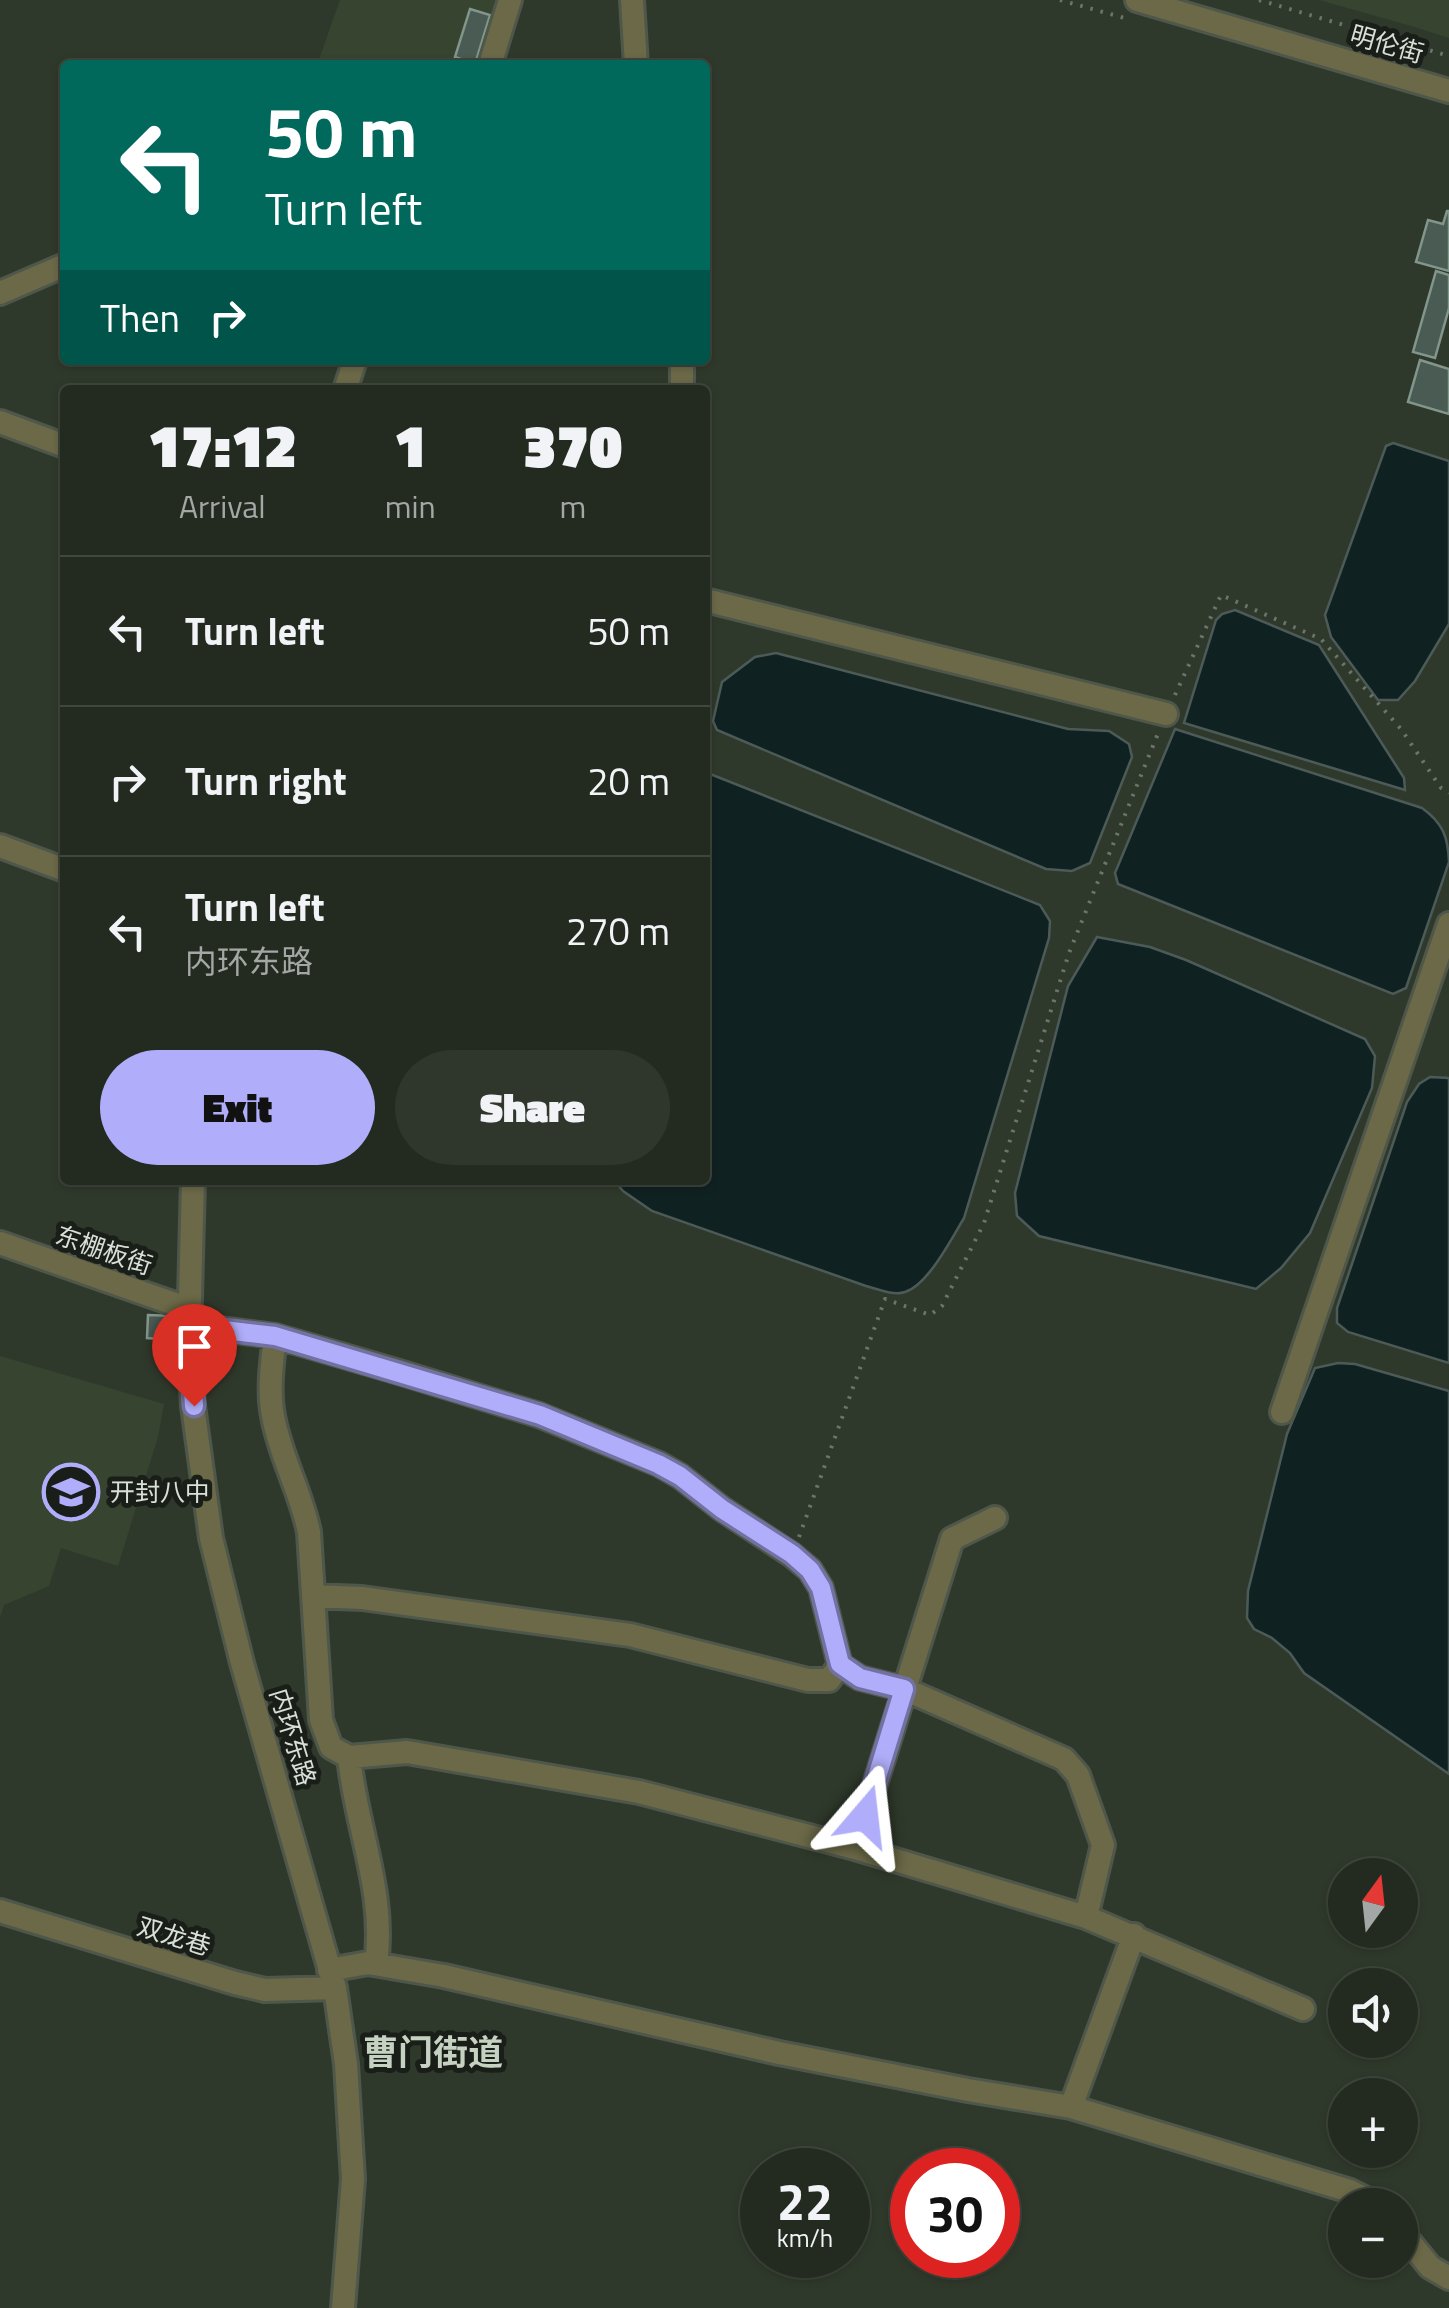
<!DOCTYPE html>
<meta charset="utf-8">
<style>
body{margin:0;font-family:"Titillium Web","Noto Sans SC",sans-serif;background:#2f372d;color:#f1f3f6;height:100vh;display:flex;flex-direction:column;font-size:38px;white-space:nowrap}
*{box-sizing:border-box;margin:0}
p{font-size:32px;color:#a3a7a5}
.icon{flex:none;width:55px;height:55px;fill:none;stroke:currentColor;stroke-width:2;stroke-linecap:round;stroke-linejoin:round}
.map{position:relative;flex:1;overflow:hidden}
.sheet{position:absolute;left:60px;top:385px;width:650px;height:800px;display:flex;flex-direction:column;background:#232b20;border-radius:10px;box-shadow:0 2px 8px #0004,0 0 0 2px #40473e}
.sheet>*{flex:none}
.guide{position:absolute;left:60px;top:60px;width:650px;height:305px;border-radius:10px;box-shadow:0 2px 8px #0004,0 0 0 2px #40473e;background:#00695c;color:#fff;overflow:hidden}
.needle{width:65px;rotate:15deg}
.tools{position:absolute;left:1328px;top:1858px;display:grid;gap:20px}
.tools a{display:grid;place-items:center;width:90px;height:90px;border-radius:50%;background:#232b20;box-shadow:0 2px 8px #0004,0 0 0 2px #40473e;font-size:50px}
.speed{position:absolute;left:740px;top:2148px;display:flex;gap:20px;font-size:50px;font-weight:700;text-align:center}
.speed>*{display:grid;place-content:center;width:130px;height:130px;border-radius:50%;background:#232b20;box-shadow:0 2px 8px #0004,0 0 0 2px #40473e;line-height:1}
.speed small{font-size:25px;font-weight:400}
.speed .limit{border:15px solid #d22;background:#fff;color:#111}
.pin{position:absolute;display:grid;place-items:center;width:85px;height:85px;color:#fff;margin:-102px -42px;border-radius:50% 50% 50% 0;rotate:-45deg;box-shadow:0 0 10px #0007}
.pin .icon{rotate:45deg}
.me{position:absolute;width:110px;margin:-55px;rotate:17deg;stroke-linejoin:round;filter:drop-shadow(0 0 8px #0008)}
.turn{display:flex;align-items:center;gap:35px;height:210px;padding:0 40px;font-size:45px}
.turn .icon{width:130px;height:130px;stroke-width:2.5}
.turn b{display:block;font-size:70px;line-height:85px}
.then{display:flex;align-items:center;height:95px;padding:0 40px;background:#0003;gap:20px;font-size:38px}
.eta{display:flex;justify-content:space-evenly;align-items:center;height:170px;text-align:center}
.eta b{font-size:60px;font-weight:800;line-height:70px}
.primary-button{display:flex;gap:20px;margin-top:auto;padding:20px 40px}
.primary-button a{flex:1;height:115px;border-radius:60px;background:#b0aefa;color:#111;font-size:40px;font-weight:800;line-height:115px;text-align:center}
.primary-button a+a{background:#2f372d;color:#f1f3f6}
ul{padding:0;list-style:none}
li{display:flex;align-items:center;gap:30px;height:150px;padding:0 40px;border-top:2px solid #40473e}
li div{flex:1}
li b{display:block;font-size:38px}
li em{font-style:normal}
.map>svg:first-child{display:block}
.built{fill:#374430}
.water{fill:#102121;stroke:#4c5a58;stroke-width:2.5}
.building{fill:#495b53;stroke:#82968c;stroke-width:2.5}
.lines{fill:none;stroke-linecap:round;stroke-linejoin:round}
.minor-casing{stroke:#4e574a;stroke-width:28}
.path{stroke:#6c7569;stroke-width:4;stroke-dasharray:2.5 8;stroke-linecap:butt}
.minor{stroke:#6b6947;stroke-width:22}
.route-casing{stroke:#7271a2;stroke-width:25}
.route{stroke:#b0aefa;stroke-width:18}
.labels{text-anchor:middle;stroke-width:10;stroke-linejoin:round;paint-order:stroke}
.street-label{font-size:25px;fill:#d9e0d7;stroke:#1a1e18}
.poi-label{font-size:25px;fill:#d9e0d7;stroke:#1a1e18;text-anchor:start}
.district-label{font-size:35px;font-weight:bold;fill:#c6d2c1;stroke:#1a1e18}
</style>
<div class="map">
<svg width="1449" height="2308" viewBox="0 0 1449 2308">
<rect width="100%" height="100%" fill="#2f392b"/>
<path class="built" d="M340 0H498L477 65H317Z
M1319 0H1449V38L1415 27Z
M0 1356 164 1404 158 1437 118 1566 61 1548 49 1586 4 1605 0 1617Z"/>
<path class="water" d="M1393 443 1449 461V624L1415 681 1398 700H1378L1331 637 1325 615 1386 446Z
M1235 610 1319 645 1404 778 1405 790 1184 723 1216 620 1222 614Z
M776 653 1068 729 1109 731 1129 744 1132 757 1090 863 1072 871 1046 869 717 730 713 721 722 682 755 657Z
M1175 729 1422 808C1443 823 1448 837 1449 862L1406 988 1393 994 1118 884 1115 873Z
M705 772 1040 905 1050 921 1049 938 964 1218C952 1238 928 1285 905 1292 894 1296 877 1289 866 1286L652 1211 623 1191 614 1180H705Z
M1097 937 1150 947 1186 960 1365 1039 1375 1056 1372 1088 1310 1233 1281 1268 1256 1289 1039 1236 1017 1216 1015 1193 1068 986Z
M1430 1077 1449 1078V1363L1348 1332 1337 1323V1308L1407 1102 1419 1084Z
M1338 1363 1355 1364 1449 1391V1774L1304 1673 1290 1653 1272 1638 1254 1629 1247 1618 1248 1591 1287 1434 1315 1368Z"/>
<path class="building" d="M470 9 490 15 475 64 455 57Z
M1447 211H1449V271L1416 262 1428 220 1443 224Z
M1436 271 1449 275V308L1435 358 1413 352Z
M1420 360 1449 369V414L1408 402Z
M148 1315 174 1316 172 1340 147 1338Z"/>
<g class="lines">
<g class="minor-casing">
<path id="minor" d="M632 0 636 65
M1137 0 1449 91
M490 65 510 0
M0 293 65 265
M345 390 355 360
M682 390V360
M0 422 65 446
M705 600 1166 714
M0 846 65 870
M193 1180 189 1337 193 1406 211 1538 242 1663 335 1988 346 2064 353 2179 343 2308
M0 1243 189 1309
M189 1325 275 1336 399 1372 539 1415 659 1464 680 1476 722 1509 792 1555 810 1570 821 1588 840 1665 860 1678 904 1689 1064 1759 1078 1775 1103 1845 1086 1917 1303 2009
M275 1336C272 1363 268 1390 273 1416 280 1456 301 1492 309 1532L321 1720 331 1747 349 1757C356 1828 386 1892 376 1964
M1282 1412 1449 924
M313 1596 362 1598 630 1635 808 1680H829L840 1665
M349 1757 407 1752 639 1792 855 1848 1086 1917
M855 1848 952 1539 995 1518
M0 1911 235 1983 265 1990 335 1988
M329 1970 368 1963 444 1976 779 2053 968 2090 1071 2107 1350 2191 1378 2205
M1071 2107 1134 1935
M1400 2230 1430 2267 1449 2278"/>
</g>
<path class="path" d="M1060 0 1128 19
M1259 0 1449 56
M1175 695 1221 595 1321 639 1401 729 1441 788 1449 793
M799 1537 885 1299 930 1315 942 1306 984 1223 1069 953 1159 731"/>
<use href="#minor" class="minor"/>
</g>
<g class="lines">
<g class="route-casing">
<path id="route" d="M194 1406 189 1326 275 1336 540 1415 658 1464 680 1476 722 1509 792 1554 810 1570 821 1588 840 1664 860 1678 904 1689 865 1816"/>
</g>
<use href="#route" class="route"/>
</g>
<defs>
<g id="school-ring" transform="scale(2.875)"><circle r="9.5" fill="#1a1e18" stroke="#b0aefa" stroke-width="1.5"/><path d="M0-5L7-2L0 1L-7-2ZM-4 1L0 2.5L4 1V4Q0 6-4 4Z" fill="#b0aefa"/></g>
</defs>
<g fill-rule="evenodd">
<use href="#school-ring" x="71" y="1492"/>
</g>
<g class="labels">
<g class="street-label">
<text transform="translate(1387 44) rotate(16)" y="9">明伦街</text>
<text transform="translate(104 1250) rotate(19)" y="9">东棚板街</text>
<text transform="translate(293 1737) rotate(73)" y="9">内环东路</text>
<text transform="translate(174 1936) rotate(17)" y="9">双龙巷</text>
</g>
<g class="poi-label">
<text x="110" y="1501">开封八中</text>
</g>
<g class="district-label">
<text x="433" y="2065">曹门街道</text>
</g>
</g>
</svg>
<div class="tools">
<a><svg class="needle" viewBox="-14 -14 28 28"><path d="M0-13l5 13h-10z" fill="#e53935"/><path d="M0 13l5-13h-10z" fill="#a3a7a5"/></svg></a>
<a><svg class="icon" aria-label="sound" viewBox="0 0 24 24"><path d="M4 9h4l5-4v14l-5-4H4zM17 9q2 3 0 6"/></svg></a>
<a>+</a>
<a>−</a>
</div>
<div class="speed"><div>22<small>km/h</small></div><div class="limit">30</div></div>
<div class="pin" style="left:194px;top:1406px;background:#d93025"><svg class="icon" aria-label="arrive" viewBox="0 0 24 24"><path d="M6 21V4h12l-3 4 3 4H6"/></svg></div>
<svg class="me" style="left:865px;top:1816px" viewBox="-20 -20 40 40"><path d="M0-17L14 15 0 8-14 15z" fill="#b0aefa" stroke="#fff" stroke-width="4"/></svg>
<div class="guide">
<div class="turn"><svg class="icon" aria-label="left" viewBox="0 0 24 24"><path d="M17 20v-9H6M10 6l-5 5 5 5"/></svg><div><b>50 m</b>Turn left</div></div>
<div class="then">Then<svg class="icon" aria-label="right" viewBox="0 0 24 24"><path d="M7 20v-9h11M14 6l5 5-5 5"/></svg></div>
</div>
<section class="sheet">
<div class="eta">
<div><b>17:12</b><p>Arrival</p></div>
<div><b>1</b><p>min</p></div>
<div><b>370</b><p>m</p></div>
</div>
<ul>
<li><svg class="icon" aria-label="left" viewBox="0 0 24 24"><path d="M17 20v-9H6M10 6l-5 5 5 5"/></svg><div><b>Turn left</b></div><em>50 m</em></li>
<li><svg class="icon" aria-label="right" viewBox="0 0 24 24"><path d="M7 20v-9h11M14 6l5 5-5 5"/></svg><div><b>Turn right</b></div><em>20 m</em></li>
<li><svg class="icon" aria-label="left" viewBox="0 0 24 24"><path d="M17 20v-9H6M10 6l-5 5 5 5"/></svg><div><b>Turn left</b><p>内环东路</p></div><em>270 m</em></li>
</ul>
<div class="primary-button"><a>Exit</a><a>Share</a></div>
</section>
</div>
